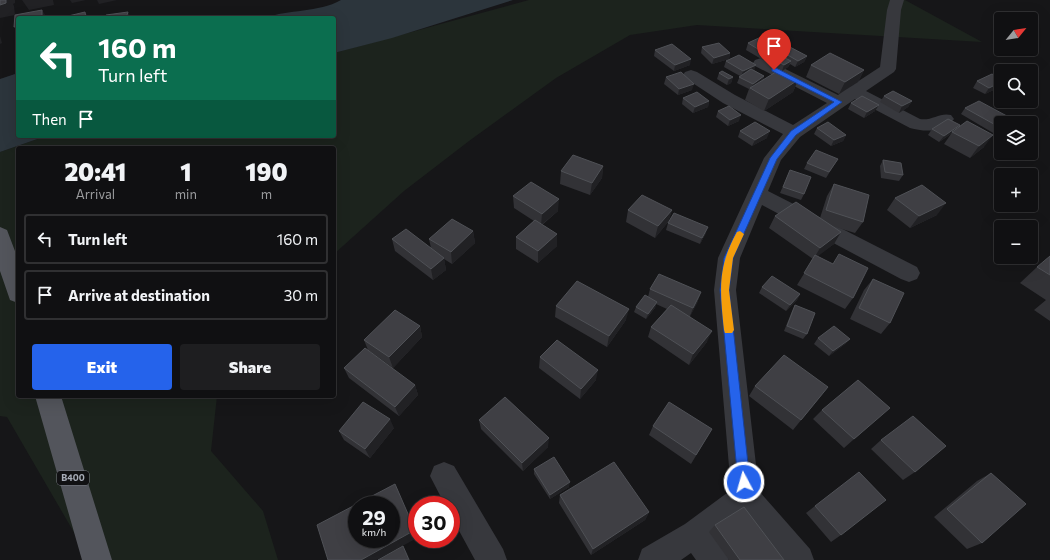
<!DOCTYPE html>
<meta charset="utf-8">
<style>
body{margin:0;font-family:Commissioner,sans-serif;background:#1e1e20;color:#f1f3f6;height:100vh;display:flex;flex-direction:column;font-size:15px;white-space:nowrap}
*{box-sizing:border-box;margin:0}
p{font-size:13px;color:#9c9d9f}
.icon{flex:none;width:22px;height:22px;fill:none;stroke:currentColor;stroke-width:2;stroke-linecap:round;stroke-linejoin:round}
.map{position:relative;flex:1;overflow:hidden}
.details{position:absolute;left:16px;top:146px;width:320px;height:252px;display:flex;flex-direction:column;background:#101012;border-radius:4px;box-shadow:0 4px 16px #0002,0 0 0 1px #303032}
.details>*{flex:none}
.hud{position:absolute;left:16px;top:16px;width:320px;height:122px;border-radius:4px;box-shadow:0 4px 16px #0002,0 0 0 1px #303032;background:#0b6e4f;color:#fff;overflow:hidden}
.needle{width:26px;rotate:60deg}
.buttons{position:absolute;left:994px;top:12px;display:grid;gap:8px}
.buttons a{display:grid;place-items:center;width:44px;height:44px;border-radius:4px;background:#101012;box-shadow:0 4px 16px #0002,0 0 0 1px #303032;font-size:20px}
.speed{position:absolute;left:348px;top:496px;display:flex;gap:8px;font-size:20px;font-weight:700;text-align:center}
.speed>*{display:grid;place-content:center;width:52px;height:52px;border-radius:50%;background:#101012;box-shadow:0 4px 16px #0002,0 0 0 1px #303032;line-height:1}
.speed small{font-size:10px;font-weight:400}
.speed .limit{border:6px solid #d22;background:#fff;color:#111}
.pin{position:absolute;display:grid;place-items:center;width:34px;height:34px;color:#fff;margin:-41px -17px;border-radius:50% 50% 50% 0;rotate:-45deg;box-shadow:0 0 4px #0007}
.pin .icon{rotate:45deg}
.me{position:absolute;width:44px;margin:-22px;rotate:354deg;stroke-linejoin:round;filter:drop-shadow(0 0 3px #0008)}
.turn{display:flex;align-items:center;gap:14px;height:84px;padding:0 16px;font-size:18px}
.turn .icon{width:52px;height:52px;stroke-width:2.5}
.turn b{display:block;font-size:28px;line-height:34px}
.then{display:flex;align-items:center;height:38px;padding:0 16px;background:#0003;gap:8px;font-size:15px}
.eta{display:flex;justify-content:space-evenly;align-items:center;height:68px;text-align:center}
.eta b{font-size:24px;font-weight:800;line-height:28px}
.cta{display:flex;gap:8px;margin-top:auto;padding:8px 16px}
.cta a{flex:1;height:46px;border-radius:4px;background:#2563eb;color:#fff;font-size:16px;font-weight:800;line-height:46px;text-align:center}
.cta a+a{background:#1e1e20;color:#f1f3f6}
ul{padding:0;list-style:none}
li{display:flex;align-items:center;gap:12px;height:50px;margin:0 8px 6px;padding:0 8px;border:2px solid #303032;border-radius:4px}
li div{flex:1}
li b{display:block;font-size:15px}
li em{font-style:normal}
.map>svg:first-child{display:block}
.green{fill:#1c231d}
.water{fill:#2c353c}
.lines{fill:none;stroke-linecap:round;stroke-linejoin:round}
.minor{fill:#37383d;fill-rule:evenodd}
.major{fill:#53555c;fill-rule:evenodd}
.wall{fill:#323236}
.shaded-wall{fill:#212124}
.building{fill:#3f3f44;stroke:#4f5156;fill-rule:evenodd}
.route{fill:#2563eb;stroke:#184099}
.slow{fill:#f59e0b}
.labels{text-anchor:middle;stroke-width:4;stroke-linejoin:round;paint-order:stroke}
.shield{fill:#111113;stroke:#7b7e86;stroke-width:1}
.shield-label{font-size:9px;font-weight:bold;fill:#a8adb8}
</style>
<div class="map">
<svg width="1050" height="560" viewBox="0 0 1050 560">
<rect width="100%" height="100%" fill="#161618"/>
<path class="green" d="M529 0H905L982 42 697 25 630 35 556 78 469 141 404 191 334 254V148H18V396H217L211 451 263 511 278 560H90L7 417 0 416V152L46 136H334V53Z"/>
<path class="water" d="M341 0H513L392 38 334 53V18H265C289 9 318 13 341 0Z
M18 73V136H46L0 152V79Z"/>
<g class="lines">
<path class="minor" d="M890 0H904L901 10 896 69 894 72 866 91 920 119C932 121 940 112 951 115L954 119C944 133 924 132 910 128L855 99 800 137 781 160 768 191 917 267 920 273 917 279 909 282 901 279 762 205 740 258 736 290 759 491 810 549 814 560H780L744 516 715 537 725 549 729 560H696L691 553 681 560H638L642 549 685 524 731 490 714 290 718 258 764 158 783 134 723 103 685 78 683 75 685 72 691 70 697 72 735 95 793 125 827 103 755 66 753 63 755 60 761 58 767 60 838 95 847 88 851 86 880 67 887 10Z
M444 462 454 466 503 549 507 560H475L451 516V505H445L430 476 434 466Z"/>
<path class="major" d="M0 227 7 230 18 259V303L10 300 0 271Z
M35 396H61L112 560H82Z"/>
</g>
<path class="wall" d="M748 43 777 53 763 60 746 50Z
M702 47 730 53 729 59 712 64 701 53Z
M655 50 690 65 674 71 654 56Z
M779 50 807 56 804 62 795 67 790 64 788 67 782 71 768 63 770 57 778 54Z
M726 61 754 70 764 76 763 80H798L793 92 764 111 745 100 749 89 737 83 740 76 724 67Z
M811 65 864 70 858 82 839 94 806 77Z
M719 73 733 77 731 83 727 85 717 79Z
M666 77 692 90 678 95 664 84Z
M1001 79V85L1000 87 985 94 973 88 977 81Z
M884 96 912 101 908 107 899 113 880 102Z
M683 98 709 101 708 107 693 113 682 104Z
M851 103 875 111 864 118 848 109Z
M965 108 1001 123V136L1000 137 961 114Z
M718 111 739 121 728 126 716 117Z
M960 125 958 129 984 147 970 158 944 144 951 134 939 142 928 135 932 129Z
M817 128 846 135 843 141 831 146 814 134Z
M740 131 767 138 752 146 738 137Z
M838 159 826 178 804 169 807 163Z
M883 160 903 175 899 181 881 178 880 166Z
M603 166 602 178 590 195 560 184 561 171Z
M790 170 804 194 801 200 780 193Z
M834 184 863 222 855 233 832 226 834 244 817 256 853 298 845 309 797 285 813 259 769 228 775 216 820 218 827 196Z
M513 196 558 211 542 225 557 246 538 263 516 249V237L534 221 514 208Z
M895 198 937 215 910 228 887 210Z
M628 210H672L668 222 655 238 626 222Z
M668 223 706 233 700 244 666 230Z
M473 231 475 243 452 264 444 259 446 270 433 280 395 251 392 239 431 248 429 239Z
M1050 256V321L1034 310 1046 300 1020 283 1037 267Z
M873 279 890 323 881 334 850 319 864 290Z
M762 287 800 294 797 300 786 311 759 293Z
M650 289 701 292 697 303 690 316 707 342 689 365 648 337 651 327 667 309 656 304 655 308 646 319 634 312 636 307 648 297Z
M795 305 807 334 803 339 784 331 792 311Z
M556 306 626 320 607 347 555 317Z
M420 326 422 337 393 368 368 350 364 340Z
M818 338 850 339 845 344 829 356 814 344Z
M540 357 596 380 580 399 539 368Z
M344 368 415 385 418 395 399 416 349 378Z
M755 386 828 387 793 430 749 396Z
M822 410 879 417 844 448 813 419Z
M479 420 548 447 523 471 481 429Z
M653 426 712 429 691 464 649 435Z
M394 428 370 458 344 440 339 431Z
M881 440 915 472 903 480 871 449Z
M534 469 569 487 550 499 534 474Z
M991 473 982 543 967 549 934 517 977 481Z
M560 495 649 512 645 520 591 555 559 503Z
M815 506 841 535 831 542 806 513Z
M715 525 784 560H729L709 532Z"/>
<path class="shaded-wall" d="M0 0H15V3L13 4 14 6 15 15 0 18Z
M22 0H53L54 5 29 10Z
M70 0H86L72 3Z
M97 0H117L99 4Z
M42 10 47 18H42Z
M85 12 89 18H86Z
M128 12 131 18H126Z
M18 26V32L14 27Z
M0 36 2 43 0 44Z
M779 47 777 53 763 60 766 54Z
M730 53 729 59 712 64 714 58Z
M807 56 804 62 795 67 798 61Z
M691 59 690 65 674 71 675 65Z
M791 61 788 67 782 71 784 65Z
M756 65 754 71 741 77 743 71Z
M864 70 858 82 839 94 845 82Z
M764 76 762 82 751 90 753 84Z
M733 77 731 83 727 85 729 79Z
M798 80 793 92 764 111 769 99Z
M1001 82V85L1000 87 985 94 989 88Z
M694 84 692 90 678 95 679 89Z
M709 101 708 107 693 113 695 107Z
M912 101 908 107 899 113 902 106Z
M879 105 875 111 864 118 867 112Z
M741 115 739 121 728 126 730 120Z
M960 125 956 131 952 132 951 134 939 142 944 136Z
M770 131 767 138 752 146 755 140Z
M846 135 843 141 831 146 834 140Z
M993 135 984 147 970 158 979 146Z
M603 166 602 178 590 195 592 183Z
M559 199 558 211 541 225 542 214Z
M946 203 937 215 910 228 919 216Z
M672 210 668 222 655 238 658 226Z
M708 227 706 233 700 244 702 238Z
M473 231 475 243 452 264 451 252Z
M841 232 834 244 813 260 820 248Z
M557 234V246L538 263V251Z
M444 258 446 270 433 280 431 269Z
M701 292 697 303 689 319 693 308Z
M800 294 797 300 786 311 790 305Z
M657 302 655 308 646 319 648 314Z
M629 309 626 320 607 347 609 336Z
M420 326 422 337 393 368 389 357Z
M712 331 707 342 689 365 693 354Z
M850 339 845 344 829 356 833 351Z
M598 370 596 380 580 399 581 389Z
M415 385 418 395 399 416 395 407Z
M390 419 394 428 370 458 365 449Z
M549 438 548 447 523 471 522 463Z
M570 482 569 487 550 499V495Z
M395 484 417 534V538L377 560H361Z
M649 512 645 520 591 555 593 549Z
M403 546 407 553 410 560H409Z"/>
<path class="building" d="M0 0H6V3L0 5Z
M42 10V18H18V26L14 27 15 15Z
M85 12 86 18H64V17Z
M128 12 126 18H105L106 15Z
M761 37 779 47 766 54 748 43Z
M719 43 730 53 714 58 702 47Z
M672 44 691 59 675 65 655 50Z
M788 46 807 56 798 61 779 50Z
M830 53 864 70 845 82 811 65Z
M777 54 791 61 784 65 770 57Z
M739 55 756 65 743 71 726 61Z
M751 69 764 76 753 84 739 77Z
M779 70 798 80 769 99 750 88Z
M722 71 733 77 729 79 719 73Z
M681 72 694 84 679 89 666 77Z
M992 74 1001 79V82L989 88 977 81Z
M893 91 912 101 902 106 884 96Z
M697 92 709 101 695 107 683 98Z
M862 96 879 105 867 112 851 103Z
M979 101 1018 122 1001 123V128L965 108Z
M729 106 741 115 730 120 718 111Z
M948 119 960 125 944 136 932 129Z
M967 121 993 135 979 146 952 132Z
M755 122 770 131 755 140 740 131Z
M828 122 846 135 834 140 817 128Z
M816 150 838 159 829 172 807 163Z
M573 155 603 166 592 183 561 171Z
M883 160 901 163 903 175 885 172Z
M790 170 811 177 804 194 783 187Z
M531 182 559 199 542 214 513 196Z
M834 184 869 195 863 222 826 210Z
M922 185 946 203 919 216 895 198Z
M642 195 672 210 658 226 628 210Z
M796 202 841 232 820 248 775 216Z
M674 213 708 227 702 238 668 223Z
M452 219 473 231 451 252 429 239Z
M535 220 557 234 538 251 516 237Z
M406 229 444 258 431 269 392 239Z
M839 254 868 268 853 298 804 273 815 255 833 264Z
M1050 256V275L1037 267Z
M659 274 701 292 693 308 650 289Z
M772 276 800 294 790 305 762 287Z
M873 279 904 293 890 323 859 308Z
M577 281 629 309 609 336 556 306Z
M645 295 657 302 648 314 636 307Z
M671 305 712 331 693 354 651 327Z
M795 305 815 313 807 334 787 326Z
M395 310 420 326 389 357 364 340Z
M834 326 850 339 833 351 818 338Z
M557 340 598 370 581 389 540 357Z
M365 348 415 385 395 407 344 368Z
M784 355 828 387 801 420 755 386Z
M858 380 890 408 854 439 822 410Z
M505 397 549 438 522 463 479 420Z
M363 402 390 419 365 449 339 431Z
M669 402 712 429 696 455 653 426Z
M913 416 946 446 915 472 881 440Z
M554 457 570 482 550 495 534 469Z
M614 462 649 512 593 549 560 495Z
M859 472 886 500 841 535 815 506Z
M991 473 1026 504 982 543 947 509Z
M395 484 415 530 361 560H328L317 525ZM357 505H391V539H357Z
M744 507 784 560H740L715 525Z
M403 546 409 560H378Z"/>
<path class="route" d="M772 68H776L842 102 796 135 777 159 733 258 729 290 750 482 748 486 744 488 740 486 738 482 720 290 724 258 770 158 791 131 834 102 772 71Z"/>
<path class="slow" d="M740 231 744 234 733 258 729 290 734 330 732 333H725L724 330C720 290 717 268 737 232Z"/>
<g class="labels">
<rect class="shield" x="57" y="471" width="32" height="14" rx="3"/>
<g class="shield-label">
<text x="73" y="481">B400</text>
</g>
</g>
</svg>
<div class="buttons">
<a><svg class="needle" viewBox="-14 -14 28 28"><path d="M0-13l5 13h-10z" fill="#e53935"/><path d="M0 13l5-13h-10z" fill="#9c9d9f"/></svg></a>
<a><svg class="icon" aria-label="search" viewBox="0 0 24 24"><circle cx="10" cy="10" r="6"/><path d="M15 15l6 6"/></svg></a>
<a><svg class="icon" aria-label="layers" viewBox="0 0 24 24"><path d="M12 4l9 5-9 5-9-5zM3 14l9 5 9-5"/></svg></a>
<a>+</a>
<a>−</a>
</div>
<div class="speed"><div>29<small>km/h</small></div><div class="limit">30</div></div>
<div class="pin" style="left:774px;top:70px;background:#d93025"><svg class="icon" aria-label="arrive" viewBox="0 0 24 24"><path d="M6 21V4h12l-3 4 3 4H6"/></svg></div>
<svg class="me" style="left:744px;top:482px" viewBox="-20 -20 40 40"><circle r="17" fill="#2563eb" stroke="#fff" stroke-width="3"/><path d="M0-11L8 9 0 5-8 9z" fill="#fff"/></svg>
<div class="hud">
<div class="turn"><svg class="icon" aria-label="left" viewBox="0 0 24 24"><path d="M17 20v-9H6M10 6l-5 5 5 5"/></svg><div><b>160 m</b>Turn left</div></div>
<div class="then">Then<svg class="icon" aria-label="arrive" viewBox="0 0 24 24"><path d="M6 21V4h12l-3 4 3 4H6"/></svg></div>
</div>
<section class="details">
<div class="eta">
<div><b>20:41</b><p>Arrival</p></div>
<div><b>1</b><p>min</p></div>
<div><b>190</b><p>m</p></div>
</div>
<ul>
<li><svg class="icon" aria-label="left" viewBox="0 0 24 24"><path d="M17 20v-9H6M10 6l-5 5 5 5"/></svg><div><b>Turn left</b></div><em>160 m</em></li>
<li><svg class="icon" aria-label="arrive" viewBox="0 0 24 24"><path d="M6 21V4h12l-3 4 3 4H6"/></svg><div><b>Arrive at destination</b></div><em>30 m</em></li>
</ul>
<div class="cta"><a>Exit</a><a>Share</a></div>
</section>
</div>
